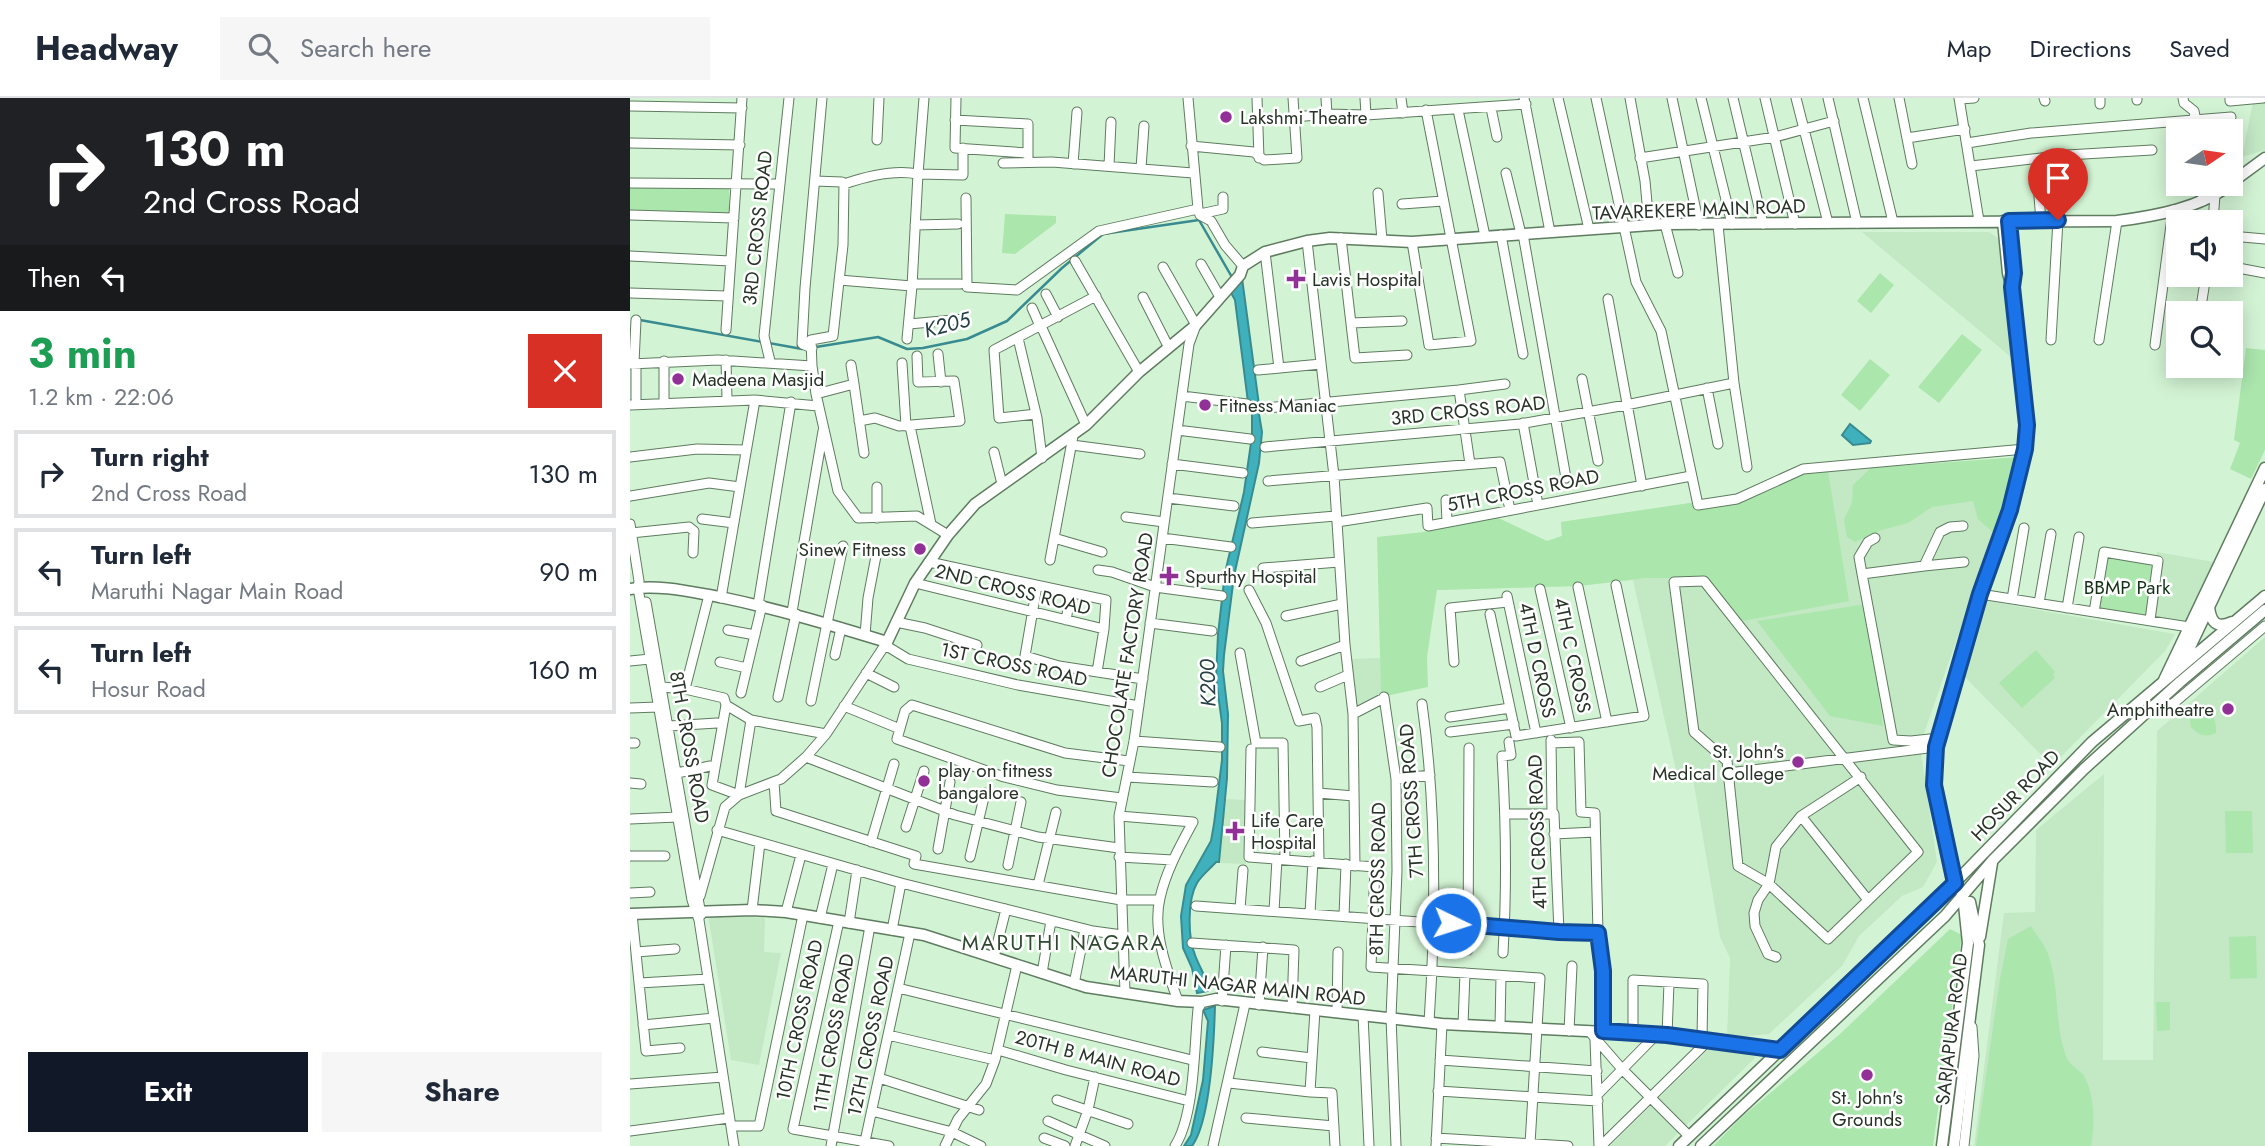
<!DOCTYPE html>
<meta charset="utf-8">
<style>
body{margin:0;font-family:Jost,sans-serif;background:#f6f6f7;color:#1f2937;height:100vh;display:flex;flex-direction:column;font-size:26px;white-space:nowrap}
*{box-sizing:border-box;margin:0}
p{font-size:23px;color:#747a83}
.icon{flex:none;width:38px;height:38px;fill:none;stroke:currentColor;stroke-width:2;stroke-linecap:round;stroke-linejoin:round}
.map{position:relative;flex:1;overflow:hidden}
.panel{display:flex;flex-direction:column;background:#fff;width:630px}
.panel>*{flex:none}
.guide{background:#202124;color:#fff;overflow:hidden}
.needle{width:46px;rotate:77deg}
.tools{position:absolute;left:1536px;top:21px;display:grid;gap:14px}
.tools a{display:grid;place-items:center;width:77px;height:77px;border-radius:0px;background:#fff;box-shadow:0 4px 18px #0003;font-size:35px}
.pin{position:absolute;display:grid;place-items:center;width:60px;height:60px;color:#fff;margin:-72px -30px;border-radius:50% 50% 50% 0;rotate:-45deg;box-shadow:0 0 7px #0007}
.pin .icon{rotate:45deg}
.me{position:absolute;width:77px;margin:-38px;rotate:94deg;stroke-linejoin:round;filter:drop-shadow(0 0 5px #0008)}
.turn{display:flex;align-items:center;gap:24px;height:147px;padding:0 28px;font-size:32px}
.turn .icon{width:91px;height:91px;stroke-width:2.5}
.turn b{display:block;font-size:49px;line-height:60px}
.then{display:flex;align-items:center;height:66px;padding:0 28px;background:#0003;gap:14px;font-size:26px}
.round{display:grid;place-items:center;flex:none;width:74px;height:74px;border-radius:0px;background:#f6f6f7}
.headline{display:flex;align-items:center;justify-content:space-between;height:119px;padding:0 28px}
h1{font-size:42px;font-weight:700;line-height:52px;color:#1e9e55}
.primary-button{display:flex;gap:14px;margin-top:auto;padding:14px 28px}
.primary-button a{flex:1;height:80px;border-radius:0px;background:#111827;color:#fff;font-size:28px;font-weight:700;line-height:80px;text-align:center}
.primary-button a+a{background:#f6f6f7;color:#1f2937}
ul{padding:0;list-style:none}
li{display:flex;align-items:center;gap:21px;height:88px;margin:0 14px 10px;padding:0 14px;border:4px solid #e0e1e3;border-radius:0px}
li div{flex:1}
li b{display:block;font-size:26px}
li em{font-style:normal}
header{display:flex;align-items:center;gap:42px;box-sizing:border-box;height:98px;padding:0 35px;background:#fff;border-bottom:2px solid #e0e1e3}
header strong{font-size:33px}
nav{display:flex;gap:38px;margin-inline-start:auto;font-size:24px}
.search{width:490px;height:63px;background:#f6f6f7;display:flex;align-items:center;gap:18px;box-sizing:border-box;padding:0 24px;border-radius:0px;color:#747a83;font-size:26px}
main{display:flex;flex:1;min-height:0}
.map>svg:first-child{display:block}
.built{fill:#c3e8c4}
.green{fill:#abe6ad}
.water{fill:#3fb1bd;stroke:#388b90;stroke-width:2}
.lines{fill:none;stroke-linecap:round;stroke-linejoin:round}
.stream{stroke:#388b90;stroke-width:2.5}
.minor-casing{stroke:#5f7b60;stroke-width:11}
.major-casing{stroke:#5f7b60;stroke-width:13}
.minor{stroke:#fff;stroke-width:9}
.major{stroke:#fff;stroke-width:10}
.route-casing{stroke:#114b97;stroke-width:18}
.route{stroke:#1a73e8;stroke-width:12}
.poi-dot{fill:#913097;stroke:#fff;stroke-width:2.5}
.labels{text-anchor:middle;stroke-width:5;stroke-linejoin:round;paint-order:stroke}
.poi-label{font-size:19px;fill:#273327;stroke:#fff;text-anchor:start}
.street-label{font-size:19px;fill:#273327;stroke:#fff}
.park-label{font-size:19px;fill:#133216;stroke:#fff}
.water-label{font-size:21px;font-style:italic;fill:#274043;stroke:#fff}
.neighbourhood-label{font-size:21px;letter-spacing:2px;fill:#2e492f;stroke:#fff}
</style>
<header>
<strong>Headway</strong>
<div class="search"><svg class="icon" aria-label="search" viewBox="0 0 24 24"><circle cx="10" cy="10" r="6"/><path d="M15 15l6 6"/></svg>Search here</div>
<nav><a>Map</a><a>Directions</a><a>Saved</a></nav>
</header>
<main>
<section class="panel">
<div class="guide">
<div class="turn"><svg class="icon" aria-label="right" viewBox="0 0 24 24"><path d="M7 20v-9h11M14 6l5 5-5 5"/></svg><div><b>130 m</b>2nd Cross Road</div></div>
<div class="then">Then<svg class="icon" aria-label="left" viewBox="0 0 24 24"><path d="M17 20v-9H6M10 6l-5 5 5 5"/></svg></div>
</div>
<div class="headline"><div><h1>3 min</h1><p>1.2 km · 22:06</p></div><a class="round" style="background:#d93025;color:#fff"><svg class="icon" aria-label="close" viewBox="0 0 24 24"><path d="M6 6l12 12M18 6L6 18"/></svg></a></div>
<ul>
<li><svg class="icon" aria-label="right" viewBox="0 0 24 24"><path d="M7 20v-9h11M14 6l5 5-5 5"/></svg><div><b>Turn right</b><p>2nd Cross Road</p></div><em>130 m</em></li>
<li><svg class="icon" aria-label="left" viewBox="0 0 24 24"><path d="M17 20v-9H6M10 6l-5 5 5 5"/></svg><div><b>Turn left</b><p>Maruthi Nagar Main Road</p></div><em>90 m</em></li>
<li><svg class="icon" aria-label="left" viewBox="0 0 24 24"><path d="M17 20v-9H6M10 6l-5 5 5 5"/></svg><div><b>Turn left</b><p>Hosur Road</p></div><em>160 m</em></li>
</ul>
<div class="primary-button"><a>Exit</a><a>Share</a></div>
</section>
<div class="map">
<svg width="1635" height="1048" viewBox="0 0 1635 1048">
<rect width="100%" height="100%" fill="#d3f4d4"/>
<path class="built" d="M1635 2V52L1612 59 1623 4Z
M1232 134H1359L1373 143 1382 260Z
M1390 359 1290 647 1307 764 1293 789 1272 798 1229 838 1212 868 1139 936 1097 940 1100 860 1090 839 1063 681H1048L1003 482 949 488 807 492 866 419 917 443 932 438 931 424 1067 404 1068 412 1109 405 1173 375Z
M1527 454 1584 464 1555 524 1517 519Z
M1357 503 1545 536 1535 553 1422 668 1332 576Z
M1635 539V1048H1344L1374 815 1405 814 1406 732 1474 676 1473 962H1523L1527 633Z
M750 560 751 599 725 613 721 561Z
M595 701 617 702 616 766 589 765Z
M78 816 135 820 134 854 151 855 129 967 101 962Z
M1083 947 1126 959 1035 1048H980Z"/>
<path class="green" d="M0 87 99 88V117L0 116Z
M375 116 426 118V125L385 156 372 155Z
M1250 175 1264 187 1241 215 1227 203Z
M1332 236 1352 252 1309 305 1288 289Z
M1616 250 1635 252V352L1621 381 1600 371 1610 345 1604 342Z
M1240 261 1260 277 1230 313 1211 297Z
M1390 359 1364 435 1348 421 1343 403 1302 409 1278 425 1252 432 1225 444 1217 439 1214 422 1222 404 1223 387 1241 370Z
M1198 373 1219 503 1112 523 1077 480H1015L949 488 807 492 797 559 798 589 751 599 747 439 794 434 866 419 917 443 932 438 931 424 1067 404 1068 412 1109 405 1173 375Z
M1478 459 1525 467 1517 519 1469 512Z
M1236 506 1253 628 1200 618 1127 523Z
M1406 552 1425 574 1423 577 1425 580 1392 610 1369 585Z
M1566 605C1580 610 1587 620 1586 635 1576 640 1568 637 1561 629L1559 616Z
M1595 713H1622L1623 755H1596Z
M1401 828C1406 837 1415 846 1418 856 1430 889 1424 926 1436 958 1439 967 1449 971 1454 978 1465 997 1465 1028 1461 1048H1346L1370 881 1378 841Z
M1320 831 1332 837 1303 1048H1083L1113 1018 1210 936Z
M1626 838 1627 880 1600 881 1599 839Z
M1526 904H1540V932L1527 933Z"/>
<path class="water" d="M612 180 629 307 618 304 605 202 600 193Z
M622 309 628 310 632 334 629 365 604 478 594 557 593 573 598 616 597 680 589 764H586C580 771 571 778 567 785 557 802 558 840 565 857 570 871 577 878 578 893L567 895 562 870 553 850 551 818 556 787 581 743 584 726 592 662V625L586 581 588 536 595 475 614 394 622 338Z
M1220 326 1241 343 1240 345 1223 347 1212 337Z
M585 908C584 942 581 1022 562 1048H554L561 1037 573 982 578 923 573 912Z"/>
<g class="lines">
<path class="stream" d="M10 222 172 251
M186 249 248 239 277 251 293 250 337 241 377 223 432 170 473 136 569 122 603 181"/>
<g class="minor-casing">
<path id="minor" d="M294 0 288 76 333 77V50
M326 0 325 50 397 55
M558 0 568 111 570 117 581 123 595 147 613 168
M627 0 629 60
M696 0 697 16
M735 0 736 17
M771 0 773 15
M894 0 920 134
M928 0 959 131
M966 0 1006 184 1031 233 1068 407 1107 401 1173 371 1395 351
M1000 0 1015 83 1019 127
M1042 0 1069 127
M1071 0 1102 126
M1103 0 1133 126
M1135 0 1165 126
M1166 0 1198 125
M1198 0 1227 125
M1233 0 1263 124
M1269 0 1282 66
M1329 0 1349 123
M1414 0 1415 3
M1470 0V6
M1507 0V2
M1553 0 1554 5 1564 13 1568 33
M1600 0V3L1633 0
M1330 1 1344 0
M0 8 112 10
M861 10 867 39
M828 12 855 138
M665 19 697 16 736 17 896 6
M325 22 398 26V59
M1277 40 1335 31
M247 42 249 0
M0 45 110 47
M1337 45 1401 35 1601 19
M561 48 624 54 634 62 667 60 663 0
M1010 60 1145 39 1204 23
M373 65 422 64 563 75
M443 66 447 14
M479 68 481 24
M1341 68 1437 57 1522 52
M511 70 514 28
M876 75 891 136
M185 83 212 84 214 86 213 147 203 238 181 242 182 268 186 296 208 393 228 420 287 418 318 437
M0 85 149 86
M214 86C237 78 264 71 288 76L282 188
M1408 86 1411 123
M1572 86 1573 103
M748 95 752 142
M336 100 337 189 387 192 469 133 568 111
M772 106 813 103
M570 116 593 111V99
M0 117 104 120
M1583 124 1585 97
M1035 126 1048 175
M285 127 328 126
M1088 127 1104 285 1117 369
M893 136 936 380
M871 137 893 256
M1601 138 1635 141
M711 140 725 260 777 257
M677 143 704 378 715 547 723 616 725 768
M782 144 799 247 841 243 796 12
M635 154 649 270
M0 158 100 163
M445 163 509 274
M571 166 590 199
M1603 169 1635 175
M209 182 282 188 277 241
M282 186H330
M0 195 97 198
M416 196 428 219
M513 199 538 248
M978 201 1012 388
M402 210 410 228
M1570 215 1576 177
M721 225 772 223
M279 226 334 221
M411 228 456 327
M96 232 112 0
M388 240 407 320 412 360
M1421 242 1428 122
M1469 242 1487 123
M1525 247 1543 112
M182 250 172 246 175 190 192 0
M308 256 311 284
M96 262 97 302
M34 263V306
M140 263 134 238 159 0
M4 265 6 222
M6 265V301
M272 265 276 328
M0 266 88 262 182 268
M221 267 224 286
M628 272 691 266
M952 281 968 363
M1077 290 1088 346
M186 296 224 286 234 355
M552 298 617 306
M0 307 125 302 188 308
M636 310 829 292
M406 316 369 320 364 252 466 198
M229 323 245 320 269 328 330 323 324 283 288 284 287 258
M893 325 908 407
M280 328 301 426
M547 332 620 341
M442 347 510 356
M635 349 890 326 996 307 1104 285
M364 354 372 386
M0 359 67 351 116 352
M542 366 613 375
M840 366 829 292 875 286
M638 383 870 364 880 412
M0 398 79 385 110 389
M538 400 604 408
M816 402 817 424
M496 419 534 424
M247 420V389
M72 421 104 425
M707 424 797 410 798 428 1061 378
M622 425 706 418
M0 426 9 483 8 490 62 802 69 822 104 1048
M1 435 59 429 64 433 63 455
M424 440 472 454
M532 440 601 449
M420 462 443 338
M299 464 476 502 474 531 467 574
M1294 468 1334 464
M633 470 709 464
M468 472 482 474 525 489 592 498
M1232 476 1229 459 1238 444 1245 440
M1074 483 1288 754 1198 841 1139 786 1108 768 1097 663 1064 634 1044 484Z
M285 485 474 531
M407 488 395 558 429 568 513 581
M948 489 977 624
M910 491 941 630
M619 492 636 525 669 623 685 620 687 629 689 763
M1350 496 1559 529
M877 498 906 635
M91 500 125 302
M1382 501 1394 430
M16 504 71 817
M1409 505 1421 436
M128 507 161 304
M1437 510 1449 439
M162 514 193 333
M1464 514 1474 454 1528 463 1520 522
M860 516 886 638 1014 618 986 487
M656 518 712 506
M436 522 441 495
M266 524 295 530 347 547
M520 525 582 533
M98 532 125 537
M235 537 238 500 246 458
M255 547 278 561 388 587 509 608
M610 555 626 645H653L655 761
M205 557 211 530
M0 563 20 561
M671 563 715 547
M90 564 117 570
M824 564 820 510 878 504
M236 575 264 589
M32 589 55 591 94 600 96 607 121 622 196 636
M690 589 718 577
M55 591 79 497
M111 595 132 507
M148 599 166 516
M754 599 766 681 767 773 761 919 766 1048
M181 603 213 448
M792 606C807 711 806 818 799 924
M96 607 82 687 109 697 121 622
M214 608 270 631
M0 610 28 609
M1516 614 1535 610 1545 604 1635 528
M723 616 754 600
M820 619 880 610
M39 628 87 625
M820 634 884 626
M1309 640 1281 643 1263 642 1232 476 1294 468 1310 434 1320 429 1333 428
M921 642 922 713 924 716 929 834
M504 643 590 649
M0 645H5
M921 645 949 644 951 714 965 715 968 835 973 873V934
M621 651 619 759 745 769 741 869 910 880 900 1046
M176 659 325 717 408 739 489 750
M47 675 80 668
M1099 675 1306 649
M497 679 583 684
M1231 679 1171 718 1238 802
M766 681 800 677
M144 684 146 713 286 758 284 766 491 802H529
M0 685 11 686
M688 695 724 698
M492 700 427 692 374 679 267 641 275 613 282 607 435 655 499 663
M876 716H924
M489 718 563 724C550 748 536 773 530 800 522 833 537 872 548 903
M0 721 48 719
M276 729 294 673
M87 732 271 785 463 833 492 837
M924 736 965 734
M241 744 264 666
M308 751 320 684
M0 758H35
M340 759 355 695
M489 759 543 762
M378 767 391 704
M408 787 426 714
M0 795 20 794
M70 798 95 709 109 697 151 681 176 659 196 636 257 544
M566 808 929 834 968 835
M610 811 613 772
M122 812 130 745
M644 813 647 761
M156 814 171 757
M680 815 683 763
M2 816 16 953 50 950
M714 818 716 766
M190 820 203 766
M209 823 163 1031 259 1048
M219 825 227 772
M262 832 271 785
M562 845 664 852 662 910
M838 852 839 650
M6 854 45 851
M873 855C877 789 876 724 872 658L881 657 879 644
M364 859 376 811
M1146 859 1138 856 1125 828 1124 815 1128 802 1139 786 1146 749 1171 718
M412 875 421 823
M9 885 78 881
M444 886 455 831
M268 890 562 962
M495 895 489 718 504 643 559 246 566 227 533 169
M592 903 596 847
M629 907 633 849
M685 912 680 994 702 995 705 1048
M707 914 708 854
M733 917 739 1048
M13 927 84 920
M833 927 835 875
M870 929 871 878
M939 933 942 868
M959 933 992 971 1059 1038
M1003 935V882L1073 886 1072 941
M258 937 365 962
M1037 937 1039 885
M965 942 969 1048
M368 952 436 972 559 1003
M632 954 682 960
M810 962 967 973
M249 980 349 1012
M599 985 680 994
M0 986 93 979
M808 993 968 1003
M968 996 1027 936
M427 1002 498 1026
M242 1013 322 1034 351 1048
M616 1020 704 1028
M418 1023 475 1048
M101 1028H129L173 817
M0 1033 99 1020
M414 1040 435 1048
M806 1040 938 1048
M201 1048 240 828
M234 1048 280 835
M315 1048 328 1021 356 986 365 962 387 867
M445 1048 458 1012 465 979
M545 1048C565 1016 564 949 568 911L572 904
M583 1048 615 906
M806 1048 812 926
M971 1048 1079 942
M1334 1048 1344 958 1342 929"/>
</g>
<g class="major-casing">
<path id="major" d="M1601 85 1635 60
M0 491C29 486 61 494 90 499 148 511 201 527 257 544L285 485 318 437 345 406 456 327 509 274 566 227 610 177 613 168 635 154 677 143 700 140 782 144 1035 126 1487 123C1526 118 1570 110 1601 86
M1579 509C1581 524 1586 531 1602 524
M1552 566 1635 391
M1534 582 1635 370
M0 816 122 812 156 814 294 837 456 889 548 903 572 904 586 901 812 926 1037 937 1150 952
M1350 839 1362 765
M1049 1048 1309 801 1462 644 1635 498
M1071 1048 1315 818 1363 762 1454 671 1550 584 1635 512
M1312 1048 1338 845 1333 797 1325 785 1304 687V665L1306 649 1350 496 1380 412 1395 351 1397 327 1383 194 1378 175 1373 123
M1324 1048 1349 847 1340 804"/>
</g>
<use href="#minor" class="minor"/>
<use href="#major" class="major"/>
</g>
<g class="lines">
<g class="route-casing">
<path id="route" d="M821 825 929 834 968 835 973 873V933L1037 937 1150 952 1325 785 1304 687 1306 649 1350 496 1380 412 1395 351 1397 327 1382 189 1384 175 1379 123 1428 122"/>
</g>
<use href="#route" class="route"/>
</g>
<g class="poi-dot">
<circle cx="596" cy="19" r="7"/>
<path d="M662.5 170.5h7v7h7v7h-7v7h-7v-7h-7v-7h7z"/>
<circle cx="48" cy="281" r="7"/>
<circle cx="575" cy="307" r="7"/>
<circle cx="290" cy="451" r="7"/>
<path d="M535.5 467.5h7v7h7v7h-7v7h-7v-7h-7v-7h7z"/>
<circle cx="1598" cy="611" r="7"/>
<circle cx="1168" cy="664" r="7"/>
<circle cx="294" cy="683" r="7"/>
<path d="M601.5 722.5h7v7h7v7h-7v7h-7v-7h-7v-7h7z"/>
<circle cx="1237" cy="977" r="7"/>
</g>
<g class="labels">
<g class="poi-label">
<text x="610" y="26">Lakshmi Theatre</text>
<text x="682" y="188">Lavis Hospital</text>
<text x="62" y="288">Madeena Masjid</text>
<text x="589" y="314">Fitness Maniac</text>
<text x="276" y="458" text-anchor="end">Sinew Fitness</text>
<text x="555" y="485">Spurthy Hospital</text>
<text x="1584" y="618" text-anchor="end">Amphitheatre</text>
<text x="1154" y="660" text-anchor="end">St. John's<tspan x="1154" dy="22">Medical College</tspan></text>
<text x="308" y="679">play on fitness<tspan x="308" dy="22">bangalore</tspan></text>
<text x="621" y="729">Life Care<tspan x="621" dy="22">Hospital</tspan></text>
<text x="1237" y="1006" text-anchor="middle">St. John's<tspan x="1237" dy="22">Grounds</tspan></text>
</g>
<g class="street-label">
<text transform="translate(1069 111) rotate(-2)" y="7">TAVAREKERE MAIN ROAD</text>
<text transform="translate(127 130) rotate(-84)" y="7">3RD CROSS ROAD</text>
<text transform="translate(838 312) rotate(-6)" y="7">3RD CROSS ROAD</text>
<text transform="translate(893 392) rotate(-11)" y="7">5TH CROSS ROAD</text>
<text transform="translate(383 491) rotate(14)" y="7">2ND CROSS ROAD</text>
<text transform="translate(497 557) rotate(-81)" y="7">CHOCOLATE FACTORY ROAD</text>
<text transform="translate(943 557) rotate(78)" y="7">4TH C CROSS</text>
<text transform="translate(908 562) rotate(78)" y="7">4TH D CROSS</text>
<text transform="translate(384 566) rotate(12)" y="7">1ST CROSS ROAD</text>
<text transform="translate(60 649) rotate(80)" y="7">8TH CROSS ROAD</text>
<text transform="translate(1385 697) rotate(-46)" y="7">HOSUR ROAD</text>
<text transform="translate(781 703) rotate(-94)" y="7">7TH CROSS ROAD</text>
<text transform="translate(907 734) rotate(-92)" y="7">4TH CROSS ROAD</text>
<text transform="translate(747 781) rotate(-89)" y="7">8TH CROSS ROAD</text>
<text transform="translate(608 887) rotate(6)" y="7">MARUTHI NAGAR MAIN ROAD</text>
<text transform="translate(169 922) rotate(-78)" y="7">10TH CROSS ROAD</text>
<text transform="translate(1321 931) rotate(-83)" y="7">SARJAPURA ROAD</text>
<text transform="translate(203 935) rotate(-80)" y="7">11TH CROSS ROAD</text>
<text transform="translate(240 938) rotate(-78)" y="7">12TH CROSS ROAD</text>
<text transform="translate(468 960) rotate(15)" y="7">20TH B MAIN ROAD</text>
</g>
<g class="park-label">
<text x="1497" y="496">BBMP Park</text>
</g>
<g class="water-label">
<text transform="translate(317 227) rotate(-15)" y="7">K205</text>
<text transform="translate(578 585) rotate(-91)" y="7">K200</text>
</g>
<g class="neighbourhood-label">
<text x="434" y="852">MARUTHI NAGARA</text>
</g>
</g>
</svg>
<div class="tools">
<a><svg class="needle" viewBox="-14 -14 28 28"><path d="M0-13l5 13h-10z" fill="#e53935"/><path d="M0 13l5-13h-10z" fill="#747a83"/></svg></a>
<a><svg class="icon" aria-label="sound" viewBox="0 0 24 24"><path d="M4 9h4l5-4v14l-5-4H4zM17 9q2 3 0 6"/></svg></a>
<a><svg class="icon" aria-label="search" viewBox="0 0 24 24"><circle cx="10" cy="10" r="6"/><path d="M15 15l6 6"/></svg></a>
</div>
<div class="pin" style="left:1428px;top:122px;background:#d93025"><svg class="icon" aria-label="arrive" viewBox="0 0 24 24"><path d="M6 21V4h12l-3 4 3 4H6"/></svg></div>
<svg class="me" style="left:821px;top:825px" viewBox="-20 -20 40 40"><circle r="17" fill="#1a73e8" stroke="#fff" stroke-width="3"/><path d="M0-11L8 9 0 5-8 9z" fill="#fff"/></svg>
</div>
</main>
